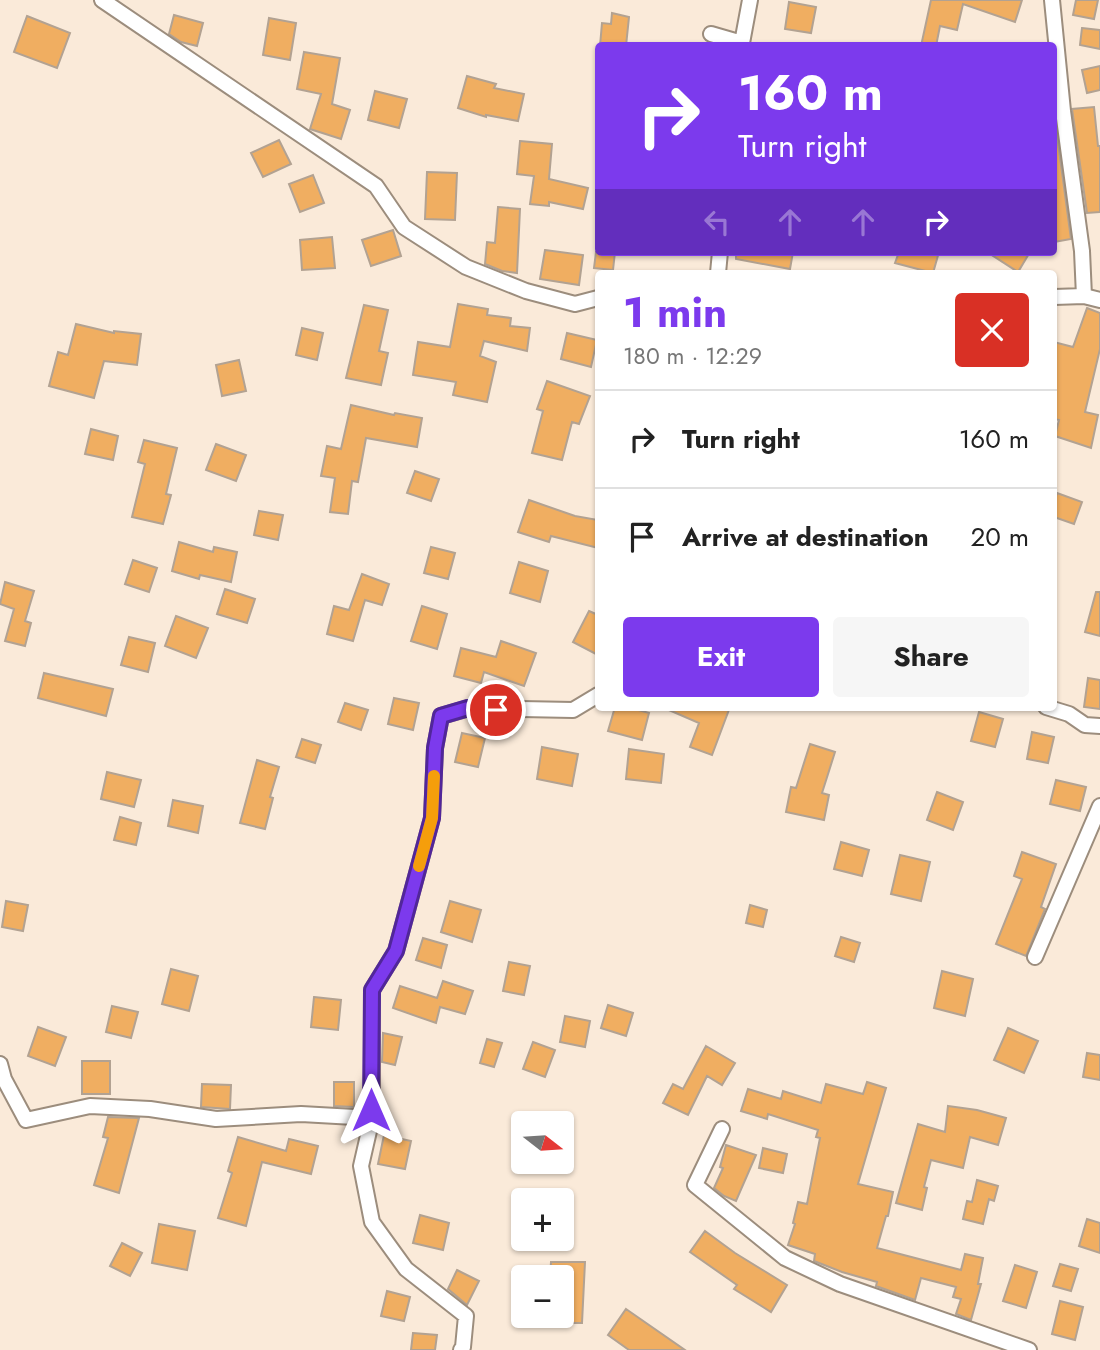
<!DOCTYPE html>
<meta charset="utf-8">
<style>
body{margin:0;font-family:Jost,sans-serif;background:#f6f6f6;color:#222;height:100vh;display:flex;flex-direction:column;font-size:26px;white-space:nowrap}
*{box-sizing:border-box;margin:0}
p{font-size:23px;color:#767676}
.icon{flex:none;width:38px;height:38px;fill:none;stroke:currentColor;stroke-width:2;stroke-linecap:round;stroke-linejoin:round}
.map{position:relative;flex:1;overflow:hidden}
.sheet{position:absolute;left:595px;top:270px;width:462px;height:441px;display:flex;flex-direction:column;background:#fff;border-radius:7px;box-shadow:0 2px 5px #0004}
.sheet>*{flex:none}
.banner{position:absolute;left:595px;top:42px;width:462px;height:214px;border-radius:7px;box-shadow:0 2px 5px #0004;background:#7c3aed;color:#fff;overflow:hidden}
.needle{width:46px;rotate:107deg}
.controls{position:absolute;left:511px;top:1111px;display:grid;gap:14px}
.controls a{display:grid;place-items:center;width:63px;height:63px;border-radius:7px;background:#fff;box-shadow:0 2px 5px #0004;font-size:35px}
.pin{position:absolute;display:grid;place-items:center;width:60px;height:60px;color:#fff;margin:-30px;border:4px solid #fff;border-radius:50%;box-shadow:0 2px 7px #0007}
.me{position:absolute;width:77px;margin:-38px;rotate:0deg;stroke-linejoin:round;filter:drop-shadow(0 0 5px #0008)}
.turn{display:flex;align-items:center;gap:24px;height:147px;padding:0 28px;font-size:32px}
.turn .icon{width:91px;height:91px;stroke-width:2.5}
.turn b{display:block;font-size:49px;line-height:60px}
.lanes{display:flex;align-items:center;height:66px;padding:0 28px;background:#0003;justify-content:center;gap:35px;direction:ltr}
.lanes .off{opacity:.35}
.round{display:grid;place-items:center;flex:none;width:74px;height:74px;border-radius:7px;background:#f6f6f6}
.head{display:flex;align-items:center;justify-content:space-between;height:119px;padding:0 28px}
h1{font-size:42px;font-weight:700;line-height:52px;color:#7c3aed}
.action{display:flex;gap:14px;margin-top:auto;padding:14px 28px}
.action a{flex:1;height:80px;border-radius:7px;background:#7c3aed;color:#fff;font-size:28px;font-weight:700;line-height:80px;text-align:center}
.action a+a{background:#f6f6f6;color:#222}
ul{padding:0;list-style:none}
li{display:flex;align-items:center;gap:21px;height:98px;padding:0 28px;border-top:2px solid #e0e0e0}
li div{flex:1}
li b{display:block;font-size:26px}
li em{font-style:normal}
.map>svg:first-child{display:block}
.building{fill:#f0ae61;stroke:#b2a292;stroke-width:2}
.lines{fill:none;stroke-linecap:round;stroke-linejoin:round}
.street-casing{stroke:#9c8d7d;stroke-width:18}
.street{stroke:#fff;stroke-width:14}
.route-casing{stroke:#51269a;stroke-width:18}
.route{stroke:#7c3aed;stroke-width:12}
.slow{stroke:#f59e0b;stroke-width:12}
</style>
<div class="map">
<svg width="1100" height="1350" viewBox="0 0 1100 1350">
<rect width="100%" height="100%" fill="#faead9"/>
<path class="building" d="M931 0H1022L1015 22 963 4 957 30 940 26 936 46H921Z
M1076 0H1098L1094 19 1073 15Z
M789 2 816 7 811 33 785 29Z
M612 13 629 17 626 46H600L602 23 611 24Z
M174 15 203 23 197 46 181 42 169 34Z
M27 16 70 33 57 68 14 52Z
M269 18 296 23 290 60 263 55Z
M1082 28 1100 30V49L1080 45Z
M304 52 340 58 332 104 350 110 341 139 310 129 321 94 297 89Z
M1100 66V90L1087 93 1082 70Z
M467 76 496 84 494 88 524 94 518 121 486 115V117L458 108Z
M375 91 407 99 399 128 368 120Z
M1094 107 1098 146H1100V212L1087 213 1072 109Z
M1054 113 1071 239 1054 242Z
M279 140 291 164 263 177 251 153Z
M520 141 552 144 549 179 588 188 583 209 549 202V206L530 204 534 176 517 174Z
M427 172 457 173 455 220 425 219Z
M313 175 324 203 300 212 289 184Z
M498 207 520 209 517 273 502 271 485 264 487 242 495 243Z
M393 230 401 256 371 266 362 240Z
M332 237 335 268 302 270 300 240Z
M545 250 583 255 579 285 540 279Z
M596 252H615L613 270 594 268Z
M736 252H793L790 269 736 259Z
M899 252H939L933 273 895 263Z
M987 252H1030L1018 272Z
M458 304 488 309 487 315 511 318 510 326 530 328 527 351 484 341 480 356 496 362 487 402 453 395 456 382 413 375 418 342 450 347Z
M364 305 388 310 379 351 388 353 381 385 346 378Z
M1087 308 1100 313V349L1085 412 1098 415 1091 448 1055 436 1059 420 1054 419V342L1073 347Z
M76 324 114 333V331L141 334 137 365 104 361 94 398 49 386 58 352 68 355Z
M302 328 323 333 317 360 296 355Z
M567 333 597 340 591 367 561 359Z
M239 360 246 391 222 396 216 365Z
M547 381 590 396 579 424 572 422 562 460 532 453 543 411 537 409Z
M351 405 394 415 395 413 422 418 417 447 366 438 358 482 352 481 348 514 330 512 335 478 321 476 327 446 341 449Z
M91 429 118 436 113 460 85 454Z
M144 440 177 448 166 494 171 495 163 524 132 517 145 464 138 462Z
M216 444 246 455 236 481 206 470Z
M415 471 439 479 431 501 407 493Z
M1057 493 1082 502 1074 524 1054 517V503Z
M529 500 575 516 598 520V548L551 536 549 542 518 532Z
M259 511 283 515 278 540 254 535Z
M179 542 213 552 214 547 237 552 231 582 200 575 199 579 172 571Z
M431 547 455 553 448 579 424 573Z
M133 560 157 568 149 592 125 584Z
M519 562 548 571 540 602 510 593Z
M362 574 389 584 382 605 365 600 353 641 327 634 334 606 349 610Z
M5 582 34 591 25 621 31 623 25 646 5 641 14 609 0 604Z
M225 589 255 599 247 623 217 614Z
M1096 592H1100V636L1085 632Z
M422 606 447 614 437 649 411 641Z
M589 611 598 615V655L573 642Z
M176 616 208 628 196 658 165 646Z
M129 637 155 643 148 672 121 665Z
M501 641 536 653 524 686 484 672 481 683 454 676 461 648 496 657Z
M44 673 113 689 106 716 38 698Z
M1088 678 1100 680V709L1084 707Z
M394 698 419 703 413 730 388 724Z
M345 703 368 710 361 730 338 722Z
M615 707H628L649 713 642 740 608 731Z
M662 707H730L712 755 690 747 699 723Z
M979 712 1003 719 995 747 971 741Z
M1032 732 1054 737 1048 763 1027 759Z
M462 733 485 738 478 767 455 762Z
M302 739 321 745 315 763 296 757Z
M810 744 835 752 822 793 829 795 824 820 786 812 791 787 796 788Z
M542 747 578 754 572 786 537 779Z
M629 749 664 754 661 783 626 779Z
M257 760 279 767 270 797 273 798 265 829 240 823Z
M107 772 141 780 134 807 101 799Z
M1056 780 1086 787 1080 811 1050 804Z
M937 792 963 802 953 830 927 820Z
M173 800 203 806 198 833 168 826Z
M120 817 141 823 136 845 114 840Z
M841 842 869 850 862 876 834 869Z
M1022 852 1056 864 1041 907 1045 909 1026 956 996 944 1022 879 1014 876Z
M900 855 930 862 921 901 891 894Z
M6 901 28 905 23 931 2 927Z
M450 901 481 910 472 942 441 932Z
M750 905 767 910 763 927 746 923Z
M841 937 860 943 854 962 835 956Z
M423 938 447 945 441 968 416 960Z
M509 962 530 966 524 995 503 991Z
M171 969 198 976 189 1011 162 1004Z
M942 971 973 979 965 1016 934 1008Z
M443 981 473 991 465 1014 440 1007 436 1023 393 1008 400 986 437 998Z
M314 997 341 1000 338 1030 311 1027Z
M608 1005 633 1013 626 1036 601 1028Z
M112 1006 138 1012 131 1038 106 1032Z
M565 1016 590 1021 585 1047 560 1042Z
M38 1027 66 1037 55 1066 28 1056Z
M1008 1028 1038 1041 1024 1073 994 1060Z
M383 1033 402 1037 395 1065 382 1062Z
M487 1039 502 1043 494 1067 480 1063Z
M533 1042 555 1050 545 1077 523 1069Z
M706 1046 735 1063 722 1085 707 1076 688 1115 663 1103 673 1084 683 1089Z
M1087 1053 1100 1055V1080L1083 1077Z
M82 1061H110V1094H82Z
M334 1082H354V1107L334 1106Z
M867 1082 886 1088 858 1184 893 1192 888 1216H886L877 1248 961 1270 965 1254 983 1258 978 1284H981L971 1320 956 1314 961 1299 953 1297 956 1287 921 1278 915 1300 876 1286 877 1282 842 1272 814 1261 815 1254 788 1245 795 1224 793 1223 798 1202 807 1204 820 1138 816 1137 818 1130 768 1114 767 1119 741 1111 748 1089 781 1099 783 1091 821 1103 826 1084 863 1094Z
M202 1084 231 1085 230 1109 201 1107Z
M948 1106 977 1110 1006 1118 998 1145 970 1137 963 1168 931 1160 924 1187 927 1188 922 1210 896 1203 918 1124 945 1132Z
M108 1117 139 1118 119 1193 94 1185 108 1138 103 1137Z
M384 1135 411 1141 405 1169 378 1164Z
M238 1137 286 1151 289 1139 318 1146 311 1174 262 1162 246 1226 218 1218 232 1173 228 1171Z
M726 1145 756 1155 736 1201 724 1196 714 1188 723 1168 720 1167Z
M763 1148 787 1154 783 1173 759 1168Z
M977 1180 998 1186 994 1201 989 1199 983 1224 963 1219 967 1201 972 1202Z
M420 1215 449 1223 443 1250 413 1243Z
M1087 1219 1100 1223V1253L1079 1246Z
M159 1224 195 1231 187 1270 152 1263Z
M705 1231 735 1253 787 1285 771 1312 734 1289 737 1285 690 1252Z
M122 1243 142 1253 130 1276 110 1266Z
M551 1262H585L582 1323H562V1278H550Z
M1060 1264 1078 1269 1071 1291 1053 1286Z
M1015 1265 1037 1272 1026 1308 1003 1301Z
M457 1270 479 1281 467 1305 448 1289Z
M387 1291 410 1297 404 1321 381 1316Z
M1060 1301 1083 1307 1075 1340 1052 1334Z
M626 1309 685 1350H629L608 1335Z
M413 1333 437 1335 435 1350H411Z"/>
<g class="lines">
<g class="street-casing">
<path id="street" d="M102 0 376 186 404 227 466 267 526 291 575 304 598 298
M1052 0 1063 111 1082 251 1084 296 1100 300
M711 34 742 43 750 0
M718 273 720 252
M1054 297 1084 296
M1046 707 1069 714 1085 725 1100 726
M1035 957 1100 806
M0 1064 4 1079 26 1120 90 1106 150 1109 216 1119 301 1114 372 1118 361 1166 372 1222 406 1269 466 1316 463 1347 461 1350
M372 1118V990L396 951 432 818 435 748 441 716 469 708 573 710 598 695
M722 1129 695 1185 785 1258 840 1284 1029 1350"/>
</g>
<use href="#street" class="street"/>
</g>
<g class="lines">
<g class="route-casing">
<path id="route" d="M371 1110 372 990 396 951 432 818 435 748 441 716 468 708 496 710"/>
</g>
<use href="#route" class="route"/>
<path class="slow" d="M419 866 432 818 434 776"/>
</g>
</svg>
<div class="controls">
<a><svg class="needle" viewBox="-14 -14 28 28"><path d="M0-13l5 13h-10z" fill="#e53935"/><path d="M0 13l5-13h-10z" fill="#767676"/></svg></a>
<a>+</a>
<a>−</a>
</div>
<div class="pin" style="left:496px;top:710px;background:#d93025"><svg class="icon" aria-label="arrive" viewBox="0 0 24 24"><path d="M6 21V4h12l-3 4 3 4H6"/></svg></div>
<svg class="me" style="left:371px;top:1110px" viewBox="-20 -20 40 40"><path d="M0-17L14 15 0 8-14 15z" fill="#7c3aed" stroke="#fff" stroke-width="4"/></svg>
<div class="banner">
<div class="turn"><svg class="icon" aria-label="right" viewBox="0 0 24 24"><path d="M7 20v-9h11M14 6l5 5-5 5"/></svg><div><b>160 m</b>Turn right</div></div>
<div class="lanes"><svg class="icon off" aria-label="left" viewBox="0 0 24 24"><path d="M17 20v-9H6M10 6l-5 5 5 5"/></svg><svg class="icon off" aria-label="ahead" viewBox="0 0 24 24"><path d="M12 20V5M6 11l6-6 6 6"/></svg><svg class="icon off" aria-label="ahead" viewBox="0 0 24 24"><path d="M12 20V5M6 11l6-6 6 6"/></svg><svg class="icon" aria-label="right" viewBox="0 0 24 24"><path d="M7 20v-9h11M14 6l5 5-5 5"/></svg></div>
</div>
<section class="sheet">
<div class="head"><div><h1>1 min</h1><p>180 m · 12:29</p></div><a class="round" style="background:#d93025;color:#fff"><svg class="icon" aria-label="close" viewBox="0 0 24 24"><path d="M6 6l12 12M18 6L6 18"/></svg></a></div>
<ul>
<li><svg class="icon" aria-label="right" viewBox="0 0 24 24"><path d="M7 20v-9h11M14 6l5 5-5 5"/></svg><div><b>Turn right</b></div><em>160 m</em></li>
<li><svg class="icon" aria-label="arrive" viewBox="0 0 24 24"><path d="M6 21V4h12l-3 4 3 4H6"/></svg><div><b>Arrive at destination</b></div><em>20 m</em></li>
</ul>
<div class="action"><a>Exit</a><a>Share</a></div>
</section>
</div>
